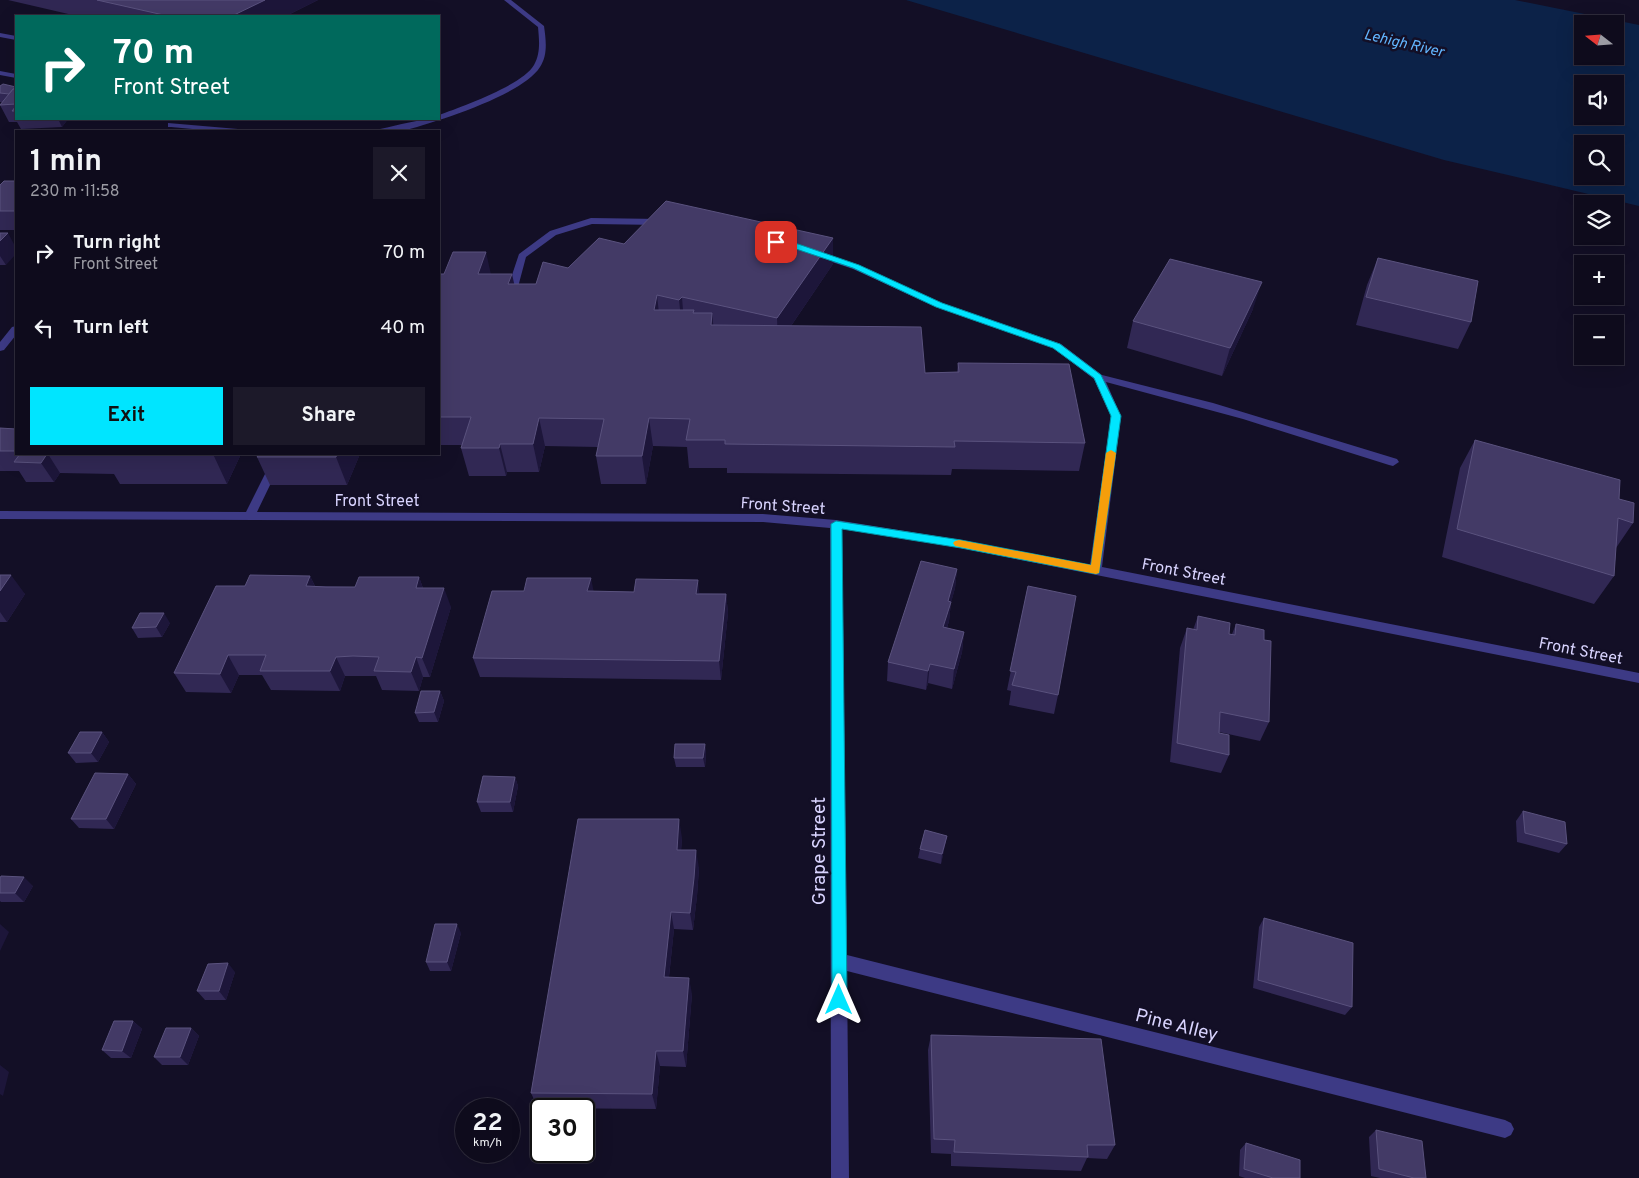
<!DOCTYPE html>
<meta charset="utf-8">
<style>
body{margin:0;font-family:Overpass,sans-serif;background:#1c1929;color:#f1f3f6;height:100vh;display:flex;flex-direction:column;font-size:19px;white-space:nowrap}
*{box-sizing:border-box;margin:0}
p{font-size:16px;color:#9b9ba3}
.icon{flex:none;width:28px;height:28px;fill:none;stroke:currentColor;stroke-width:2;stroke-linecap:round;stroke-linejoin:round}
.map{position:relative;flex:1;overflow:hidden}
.side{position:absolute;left:15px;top:130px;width:425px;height:325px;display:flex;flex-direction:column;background:#0e0b1c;border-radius:0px;box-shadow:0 5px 20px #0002,0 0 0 1px #2e2b3b}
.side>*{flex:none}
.banner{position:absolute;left:15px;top:15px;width:425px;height:105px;border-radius:0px;box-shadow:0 5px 20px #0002,0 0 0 1px #2e2b3b;background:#00695c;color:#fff;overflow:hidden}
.needle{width:32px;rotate:287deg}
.fabs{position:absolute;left:1574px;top:15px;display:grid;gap:10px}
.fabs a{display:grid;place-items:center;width:50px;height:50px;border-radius:0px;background:#0e0b1c;box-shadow:0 5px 20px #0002,0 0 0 1px #2e2b3b;font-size:25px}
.speed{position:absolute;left:455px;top:1098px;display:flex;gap:10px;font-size:25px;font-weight:700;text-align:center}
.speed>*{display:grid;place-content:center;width:65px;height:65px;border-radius:50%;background:#0e0b1c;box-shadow:0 5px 20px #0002,0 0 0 1px #2e2b3b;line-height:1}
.speed small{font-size:12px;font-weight:400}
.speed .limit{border:2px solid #111;border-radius:8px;background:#fff;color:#111}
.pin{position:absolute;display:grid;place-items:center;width:42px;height:42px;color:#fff;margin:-21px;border-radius:10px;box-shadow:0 2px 8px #0006}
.me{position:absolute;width:55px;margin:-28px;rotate:0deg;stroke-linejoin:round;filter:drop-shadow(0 0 4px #0008)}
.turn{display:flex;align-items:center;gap:18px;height:105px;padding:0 15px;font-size:22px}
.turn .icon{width:65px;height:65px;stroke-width:2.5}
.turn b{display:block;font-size:35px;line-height:42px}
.round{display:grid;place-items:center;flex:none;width:52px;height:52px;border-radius:0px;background:#1c1929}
.head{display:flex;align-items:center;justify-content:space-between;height:85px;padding:0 15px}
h1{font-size:30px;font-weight:700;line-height:38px}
.action{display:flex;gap:10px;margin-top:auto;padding:10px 15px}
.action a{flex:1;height:58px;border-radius:0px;background:#00e5ff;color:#111;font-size:20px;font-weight:700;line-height:58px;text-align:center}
.action a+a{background:#1c1929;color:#f1f3f6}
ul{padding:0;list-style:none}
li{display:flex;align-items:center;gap:15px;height:75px;padding:0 15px}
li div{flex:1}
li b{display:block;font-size:19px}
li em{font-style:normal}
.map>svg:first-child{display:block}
.water{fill:#0c2248;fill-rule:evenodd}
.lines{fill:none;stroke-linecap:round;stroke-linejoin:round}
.minor{fill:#3d3a85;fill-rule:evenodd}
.wall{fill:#312854}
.shaded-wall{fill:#1d163a}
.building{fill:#433a66;stroke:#5a527e}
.route{fill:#00e5ff;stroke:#0095a6}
.slow{fill:#f59e0b}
.labels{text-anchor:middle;stroke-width:5;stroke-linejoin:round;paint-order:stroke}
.far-water-label{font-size:15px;font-style:italic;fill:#62b6ff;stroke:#130f26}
.street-label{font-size:16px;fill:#d9d4ff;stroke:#130f26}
.near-street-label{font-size:19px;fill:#d9d4ff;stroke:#130f26}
</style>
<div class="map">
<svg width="1639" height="1178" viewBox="0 0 1639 1178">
<rect width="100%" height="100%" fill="#130f26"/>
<path class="water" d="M906 0H1515L1639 25V206L1444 160ZM1582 24H1615V56H1582ZM1582 84H1615V116H1582ZM1582 144H1615V176H1582Z"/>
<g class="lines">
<path class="minor" d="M504 0H511L544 26C546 40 548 55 540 67 523 95 433 123 402 131 395 132 387 131 379 131L380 129C399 125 419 119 439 119V115C461 107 523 85 534 65 541 53 539 39 538 27Z
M0 33 16 36V40L0 37Z
M0 71 16 74V78L0 75Z
M168 123 238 129 242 131H214L171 127H168Z
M591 218 661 219 665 222 661 225 592 224 556 235 526 257 518 287 516 289H510L508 287 519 254 550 231Z
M817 251 859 265 942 303 1061 344 1102 375 1213 403 1397 459 1399 462 1393 466 1389 465 1243 419 1106 382 1121 416 1102 567 1639 673V683L961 548 842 529 847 955 1505 1120 1511 1123 1514 1129 1511 1135 1505 1138 847 971 849 1178H831L830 528 763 522 0 519V511L246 512 275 454H285L257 512 763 514 836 520 961 540 1090 565 1111 416 1094 379 1053 348 936 307 853 269 814 256V252Z
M16 326V335L4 350 0 351V342L12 327Z"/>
</g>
<path class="wall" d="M8 0H318L286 16H77Z
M0 86 16 87V119H68L62 127 21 129 17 122H9L0 105 2 102H0Z
M16 181V230H0V185Z
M0 233 6 265H0Z
M833 238V264L791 326 925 373 957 372 958 363 1085 443 1079 471 952 469 951 475 727 473V468H689L687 447 653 446 646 484H601L596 456 598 447 545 446 539 472H507L506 476H469L461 448 462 445H439V274H491L514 284H536L568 268 624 244Z
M1378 258 1471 322 1458 349 1356 325 1367 285Z
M1253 309 1222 376 1127 348 1133 321Z
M0 428 16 429V454H241L227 484H120L114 474 60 473 54 482H26L19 471H0Z
M1475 440 1619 499 1633 523 1616 548 1614 576 1594 604 1442 557 1460 468Z
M259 454H360L347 485H270L257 457Z
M957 569 955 588 951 602 949 621 947 628 964 632 962 652 952 689 928 683 926 690 887 681 888 662Z
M0 575 25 594 7 622H0Z
M310 576 315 586 355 587 419 577 423 588 451 607 430 677H423L419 691 382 690 376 676H345L340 691 271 690 262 675H239L231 693 186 692 174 673 245 586Z
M1028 586 1058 695 1054 714 1009 705 1011 691 1007 690Z
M524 591H593L726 594 728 613 721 680 480 677 473 658Z
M1198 616 1229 634H1232L1236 624 1264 640 1269 722 1260 741 1219 732 1229 755 1221 773 1170 762 1180 648 1187 628 1193 630Z
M170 623 162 637 138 638 132 628Z
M440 691 444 701 438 722H419L415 713Z
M102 732 109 742 98 762 76 763 68 753Z
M705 744 706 754 705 767H676L674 758Z
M128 774 136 784 114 829 79 828 71 819Z
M515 777 518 786 513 812H481L477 802Z
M1523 811 1567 844 1559 853 1517 842 1516 821Z
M947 836 945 845 941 864 918 858 920 849Z
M682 838 681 850 699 868 697 896 693 930 674 929 669 977 692 994 686 1067 660 1066 656 1109 538 1108 531 1093Z
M0 878 33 886 24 902H1L0 901Z
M1264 918 1352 1007 1345 1015 1253 988 1259 927Z
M461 933 451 971H430L426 962Z
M235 972 226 1000H205L197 991Z
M133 1021 142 1029 131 1058H111L102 1050Z
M191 1028 199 1036 188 1065H162L154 1057Z
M931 1035 1115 1145 1107 1159 1087 1158 1081 1171 951 1166V1154L931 1153 928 1050Z
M1376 1130 1426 1178H1380L1371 1176 1369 1137Z
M1246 1143 1300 1178H1245L1239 1176 1240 1150Z"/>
<path class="shaded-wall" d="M265 0H318L286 16H232Z
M58 119H68L62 127Z
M8 233 16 248V254L6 265 0 256V237Z
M833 238V264L778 345 777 318Z
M486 252 492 279 478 274Z
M512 274 518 301 508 284Z
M1262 282 1253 309 1222 376 1230 348Z
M657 295 660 323 654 310Z
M682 297 684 324 682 327 679 300Z
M712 313 715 341 711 325Z
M539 418 545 446 539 472 533 444Z
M649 418 653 446 646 484 642 456Z
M500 444 507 472 506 476 499 448Z
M47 454H48L60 473 54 482 41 463Z
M213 454H241L227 484Z
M337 454H360L347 485 336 457Z
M957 569 955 588 950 607 951 602 949 621 941 647 943 627 948 601Z
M11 575 25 594 7 622 0 612V591Z
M310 576 319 595 306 586Z
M419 577 426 597 416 588Z
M591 578 595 598 587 591Z
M698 580 700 599 696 594Z
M444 588 451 607 430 677 422 658Z
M726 594 728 613 721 680 719 661Z
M164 613 170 623 162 637 156 627Z
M964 632 962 652 952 689 954 669Z
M228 655 239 675 231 693 220 674Z
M336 657 345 676 340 691 330 671Z
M416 657 423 677 419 691 411 672Z
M930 664 928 683 926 690 928 671Z
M440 691 444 701 438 722 434 712Z
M102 732 109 742 98 762 91 753Z
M705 744 706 754 705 767 703 758Z
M128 774 136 784 114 829 106 819Z
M515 777 518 786 513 812 510 802Z
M679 819 682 838 680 868 677 850Z
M947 836 945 845 941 864 942 854Z
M696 850 699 868 697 896 693 930 690 913Z
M24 877 33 886 24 902 15 893Z
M671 912 674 929 667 994 664 977Z
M0 924 9 932 0 951Z
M457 924 461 933 451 971 447 962Z
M228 963 235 972 226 1000 219 991Z
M689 978 692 994 686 1067 683 1051Z
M133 1021 142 1029 131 1058 122 1051Z
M191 1028 199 1036 188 1065 180 1057Z
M656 1051 660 1066 656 1109 652 1094Z
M0 1065 9 1072 3 1096 0 1094Z"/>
<path class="building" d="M97 0H265L232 16H168Z
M3 84 16 87 14 88H16V89H13L9 94 0 93V86Z
M13 89H16V104L0 105Z
M16 106V111H12Z
M4 181H16V211H0V185Z
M666 201 833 238 777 318 682 297 679 300 657 295 654 310H694L693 313H712L711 325 921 327 925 373 959 372 958 363 1069 364 1085 443 954 441 955 447 725 444V440H686L690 419 649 418 642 456H596L604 419 539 418 533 444H500L499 448H461L471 417H439V274H444L453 252H486L478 274H512L508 284H536L543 262 568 268 599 238 624 244Z
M0 233H8L0 241Z
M1378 258 1478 281 1471 322 1366 297Z
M1170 259 1262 282 1230 348 1133 321Z
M0 428 16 429V451H0Z
M1475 440 1620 480 1619 499 1634 503 1633 523 1618 518 1614 576 1457 529Z
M20 454H47L41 463 14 462Z
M259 454H337L336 457H257Z
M921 561 957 569 948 601 951 602 943 627 964 632 954 669 930 664 928 671 888 662Z
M0 575H11L0 591Z
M250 575 310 576 306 586 326 587H355L359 577H419L416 588H444L422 658 416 657 411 672 374 671 379 657 353 656 336 657 330 671H260L266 655H228L220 674 174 673 216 586H245Z
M527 578H591L587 591 634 592 636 579 698 580 696 594H726L719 661 473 658 492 591H524Z
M1028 586 1076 596 1058 695 1012 685 1016 672 1010 671Z
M140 613H164L156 627 132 628Z
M1198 616 1230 623 1229 634 1235 635 1236 624 1264 630V640L1271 641 1269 722 1220 712 1219 733 1229 735V755L1177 743 1187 628 1197 630Z
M421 691H440L434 712 415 713Z
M80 732H102L91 753H68Z
M675 744H705L703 758H674Z
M95 773 128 774 106 819H71Z
M483 776 515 777 510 802H477Z
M1523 811 1565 822 1567 844 1525 833Z
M578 819H679L677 850H696L694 878 690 913 671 912 664 977 689 978 683 1051H656L652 1094 531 1093Z
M925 830 947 836 942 854 920 849Z
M1 876 24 877 15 893H0V878Z
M1264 918 1353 943 1352 1007 1258 980Z
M435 924H457L447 962H426Z
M228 963 219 991H197L208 964Z
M114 1021H133L122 1051 102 1050Z
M166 1028H191L180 1057H154Z
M931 1035 1101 1039 1115 1145H1087L1088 1157 954 1152 955 1140 934 1139Z
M1376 1130 1422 1141 1426 1178H1414L1379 1169Z
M1246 1143 1300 1160V1178H1273L1244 1169Z"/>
<path class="route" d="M773 240 798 244 859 265 942 303 1060 344 1101 375 1121 416 1099 573 1096 574 961 548 842 529 847 1000 844 1005 839 1007 834 1005 832 1000 831 524 836 521 961 540 1091 565 1111 416 1094 378 1053 348 936 307 853 268 793 248 773 244Z"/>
<path class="slow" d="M1111 450 1116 453 1099 573 1096 574 955 546 953 543 955 541 959 540 1091 565 1106 453Z"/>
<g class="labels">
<g class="far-water-label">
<text transform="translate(1404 43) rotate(13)" y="5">Lehigh River</text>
</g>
<g class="street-label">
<text x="377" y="506">Front Street</text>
<text transform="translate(783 505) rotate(4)" y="6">Front Street</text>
<text transform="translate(1184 571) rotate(11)" y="6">Front Street</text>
<text transform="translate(1581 650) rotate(11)" y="6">Front Street</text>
</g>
<g class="near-street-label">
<text transform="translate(818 851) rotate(-90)" y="7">Grape Street</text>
<text transform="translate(1177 1024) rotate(14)" y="7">Pine Alley</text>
</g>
</g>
</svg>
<div class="fabs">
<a><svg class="needle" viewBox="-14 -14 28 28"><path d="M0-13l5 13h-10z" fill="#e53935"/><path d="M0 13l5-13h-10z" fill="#9b9ba3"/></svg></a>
<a><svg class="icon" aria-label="sound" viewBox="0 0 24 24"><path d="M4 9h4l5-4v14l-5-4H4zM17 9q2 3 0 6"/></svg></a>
<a><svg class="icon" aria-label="search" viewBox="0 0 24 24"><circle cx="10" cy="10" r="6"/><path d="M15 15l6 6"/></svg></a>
<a><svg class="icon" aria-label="layers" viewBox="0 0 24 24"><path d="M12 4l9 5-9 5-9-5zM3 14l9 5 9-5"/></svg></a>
<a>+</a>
<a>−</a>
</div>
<div class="speed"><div>22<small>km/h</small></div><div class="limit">30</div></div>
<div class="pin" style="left:776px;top:242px;background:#d93025"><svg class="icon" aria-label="arrive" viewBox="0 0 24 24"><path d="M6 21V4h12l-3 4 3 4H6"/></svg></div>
<svg class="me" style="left:839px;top:1000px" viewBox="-20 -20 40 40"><path d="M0-17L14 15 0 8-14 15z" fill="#00e5ff" stroke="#fff" stroke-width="4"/></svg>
<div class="banner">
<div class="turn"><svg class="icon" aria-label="right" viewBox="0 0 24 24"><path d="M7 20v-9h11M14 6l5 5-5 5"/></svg><div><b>70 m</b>Front Street</div></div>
</div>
<section class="side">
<div class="head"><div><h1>1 min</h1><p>230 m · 11:58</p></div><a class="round"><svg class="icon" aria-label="close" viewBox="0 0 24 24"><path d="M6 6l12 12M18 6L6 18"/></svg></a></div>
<ul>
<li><svg class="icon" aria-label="right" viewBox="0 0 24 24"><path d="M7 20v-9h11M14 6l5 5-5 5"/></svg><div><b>Turn right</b><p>Front Street</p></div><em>70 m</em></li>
<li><svg class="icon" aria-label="left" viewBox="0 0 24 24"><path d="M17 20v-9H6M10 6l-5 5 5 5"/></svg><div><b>Turn left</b></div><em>40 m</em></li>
</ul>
<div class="action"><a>Exit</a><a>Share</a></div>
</section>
</div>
